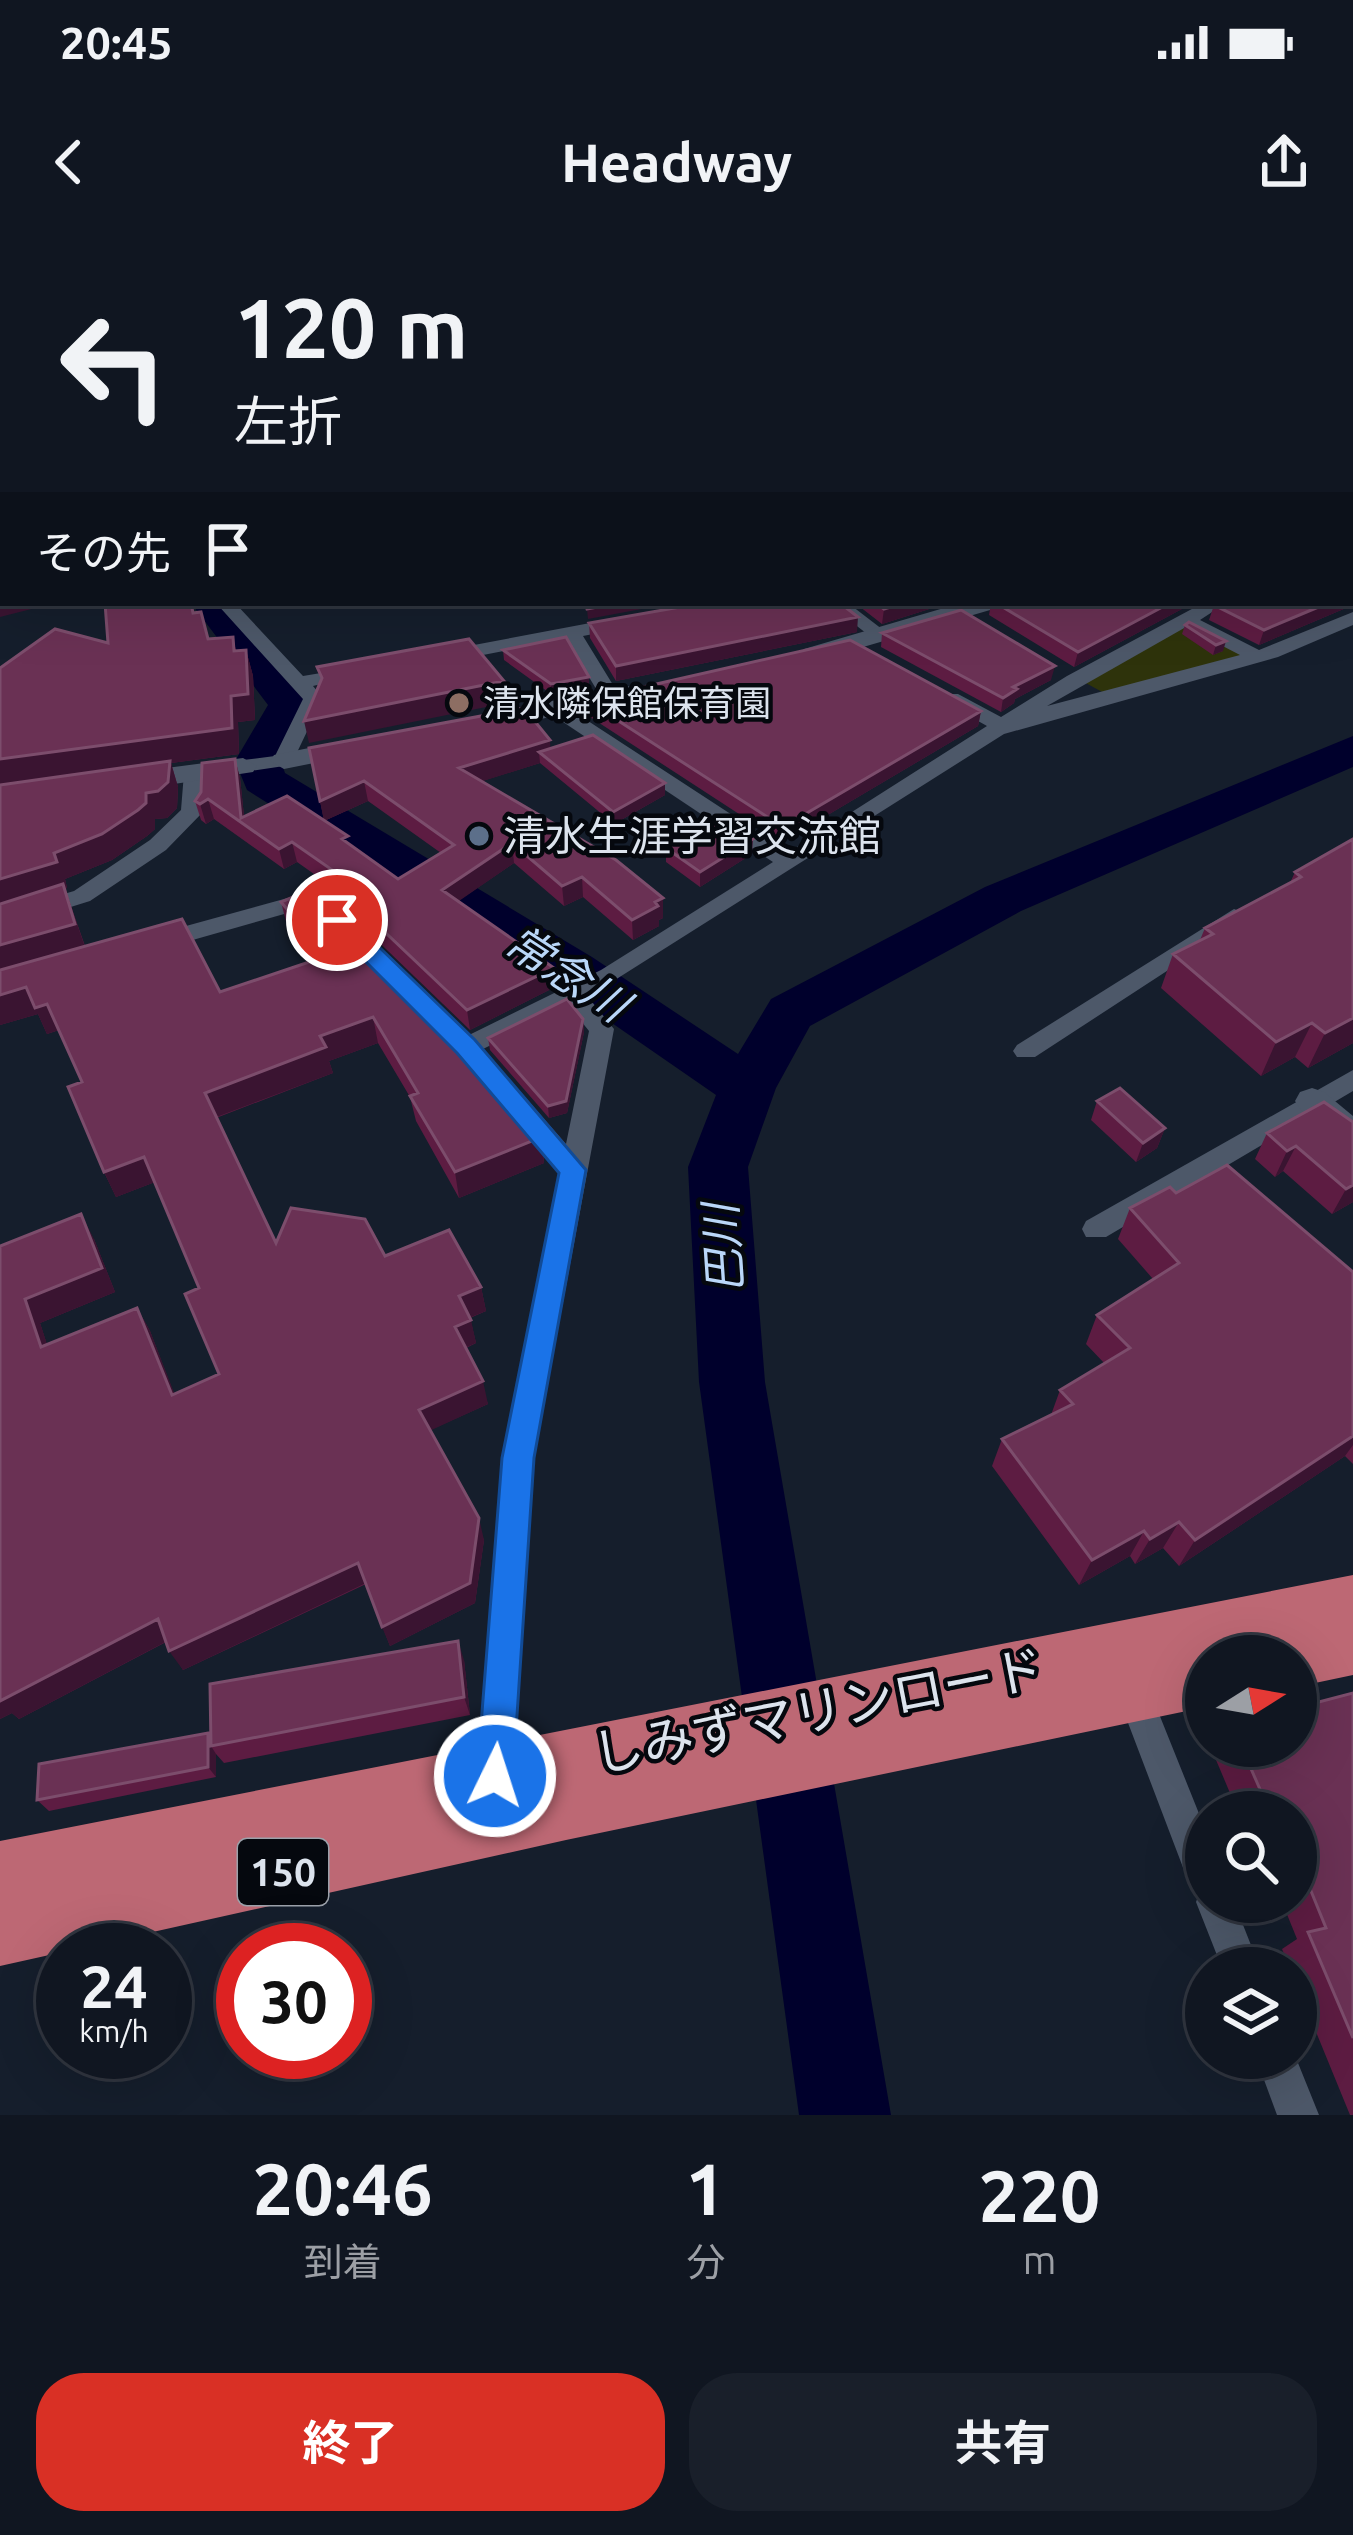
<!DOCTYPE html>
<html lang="ja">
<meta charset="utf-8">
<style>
body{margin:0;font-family:Ubuntu,"Noto Sans JP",sans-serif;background:#191f2a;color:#f1f3f6;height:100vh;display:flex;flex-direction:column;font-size:45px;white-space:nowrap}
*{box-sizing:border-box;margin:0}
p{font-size:39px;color:#9c9fa5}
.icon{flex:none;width:66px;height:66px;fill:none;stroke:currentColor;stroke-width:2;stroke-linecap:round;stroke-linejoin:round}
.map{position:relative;height:1875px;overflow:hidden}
.panel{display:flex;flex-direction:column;background:#101621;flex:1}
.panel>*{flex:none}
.banner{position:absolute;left:0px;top:0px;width:1353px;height:366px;box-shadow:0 12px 48px #0002,0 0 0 3px #30353f;background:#101621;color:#f1f3f6;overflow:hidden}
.needle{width:78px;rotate:79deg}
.fabs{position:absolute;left:1185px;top:1395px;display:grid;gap:24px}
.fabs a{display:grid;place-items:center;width:132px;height:132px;border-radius:50%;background:#101621;box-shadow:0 12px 48px #0002,0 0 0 3px #30353f;font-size:60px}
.speed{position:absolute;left:36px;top:1683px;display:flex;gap:24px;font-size:60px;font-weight:700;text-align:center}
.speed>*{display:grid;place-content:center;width:156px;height:156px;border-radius:50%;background:#101621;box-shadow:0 12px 48px #0002,0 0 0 3px #30353f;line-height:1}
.speed small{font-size:30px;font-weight:400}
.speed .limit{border:18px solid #d22;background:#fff;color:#111}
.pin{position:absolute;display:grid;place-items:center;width:102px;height:102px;color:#fff;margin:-51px;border:6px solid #fff;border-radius:50%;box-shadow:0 3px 12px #0007}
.me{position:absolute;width:132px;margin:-66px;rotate:4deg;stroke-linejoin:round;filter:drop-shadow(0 0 9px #0008)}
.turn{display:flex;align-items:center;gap:42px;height:252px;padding:0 36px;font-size:54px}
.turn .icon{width:156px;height:156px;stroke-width:2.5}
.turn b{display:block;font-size:84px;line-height:102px}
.then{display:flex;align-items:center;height:114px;padding:0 36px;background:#0003;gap:24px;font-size:45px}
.eta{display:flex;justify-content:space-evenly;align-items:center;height:204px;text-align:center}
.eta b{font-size:72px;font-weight:700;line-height:84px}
.cta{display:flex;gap:24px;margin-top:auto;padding:24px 36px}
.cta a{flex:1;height:138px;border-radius:48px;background:#d93025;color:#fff;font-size:48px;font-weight:700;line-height:138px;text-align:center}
.cta a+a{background:#191f2a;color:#f1f3f6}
.status{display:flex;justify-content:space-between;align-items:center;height:84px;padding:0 60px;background:#101621;direction:ltr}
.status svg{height:33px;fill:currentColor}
header{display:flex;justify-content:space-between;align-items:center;height:156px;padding:0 36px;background:#101621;font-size:54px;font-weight:700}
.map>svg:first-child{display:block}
.education{fill:#302216}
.green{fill:#2e330b}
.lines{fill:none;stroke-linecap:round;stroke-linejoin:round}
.river{fill:#00002c;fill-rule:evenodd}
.minor{fill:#4d5869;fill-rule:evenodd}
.tertiary{fill:#4d5869;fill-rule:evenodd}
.trunk{fill:#bd6874;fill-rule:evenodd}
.wall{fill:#5d1c42;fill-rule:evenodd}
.shaded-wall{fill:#3a1431}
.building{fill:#6a3154;stroke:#7c4d6c;stroke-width:3}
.route{fill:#1a73e8;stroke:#114b97;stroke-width:3}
.education-dot{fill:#8d6e63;stroke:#05080e;stroke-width:4.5}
.service-dot{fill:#5c6f8a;stroke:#05080e;stroke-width:4.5}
.labels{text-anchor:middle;stroke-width:9;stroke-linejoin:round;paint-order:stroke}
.far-poi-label{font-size:36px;fill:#dce3ed;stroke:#05080e;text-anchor:start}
.shield{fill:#05080e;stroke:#9ca1aa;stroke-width:3}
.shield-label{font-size:39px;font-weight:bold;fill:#dce3ed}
.poi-label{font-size:42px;fill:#dce3ed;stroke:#05080e;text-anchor:start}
.water-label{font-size:45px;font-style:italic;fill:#bad7f8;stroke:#05080e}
.near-street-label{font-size:51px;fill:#dce3ed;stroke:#05080e}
</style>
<div class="status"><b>20:45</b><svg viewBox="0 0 49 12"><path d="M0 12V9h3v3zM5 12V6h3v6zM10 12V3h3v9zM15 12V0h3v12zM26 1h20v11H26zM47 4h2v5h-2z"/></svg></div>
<header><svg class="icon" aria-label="back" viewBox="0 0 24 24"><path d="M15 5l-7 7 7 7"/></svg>Headway<svg class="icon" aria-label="share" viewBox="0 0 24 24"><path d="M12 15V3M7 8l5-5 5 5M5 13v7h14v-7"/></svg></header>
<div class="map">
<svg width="1353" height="1875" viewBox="0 0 1353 1875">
<rect width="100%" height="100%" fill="#151e2c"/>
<path class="education" d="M0 0H389L3 3V60Z"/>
<path class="green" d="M1189 385 1246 416 1106 454 1082 441Z"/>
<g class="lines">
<path class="river" d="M0 85 3 86V109L0 108Z
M191 363H233L305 450 312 465 281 521 285 533 592 717 738 814 771 759 985 647 1353 496V527L1021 671 810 786 776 848 748 927 765 1142 891 1875H799L699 1142 688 927 716 855 554 743 247 550 235 521 268 465Z"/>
<path class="minor" d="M216 363H235L303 436 351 428 361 434 313 446 323 458 291 525 243 532 233 526 243 520 275 516 303 459Z
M827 363H848L891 396 875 400Z
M1203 363H1226L1200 380 1259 410 1353 372V385L1278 417 1004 494 588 757 614 789 534 1218 513 1536 508 1549 495 1554 482 1549 477 1536 502 1218 560 934 457 813 309 667 154 711 142 703 146 697 313 651 321 653 469 795 601 730 773 622 548 472V464H562L789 612 987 486 944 462V454H958L1001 477 1067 436ZM1186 387 1240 415 1047 466ZM569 766 589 791 566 904 483 809Z
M622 377 631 383 629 387 583 396 621 458 611 464 604 462 566 399 442 423 432 417 442 411Z
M194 527 204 533 203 572 166 610 90 661 0 689V673L74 651 150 600 181 570 184 533Z
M1234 669 1242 672 1246 677 1242 682 1035 817H1017L1013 811 1017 805Z
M1353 830V851L1106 997H1086L1082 989 1086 981Z
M1131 1429 1143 1434 1206 1591V1662H1234L1260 1728H1222L1196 1662 1199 1654 1193 1651 1187 1638 1114 1446 1119 1434Z
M1256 1818H1296L1319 1875H1277Z"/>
<path class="tertiary" d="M0 65H3V77H0Z
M961 363H1000L997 368 822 419H804L800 414 804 409Z
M630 446 643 454 639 460 484 490 471 482 484 474Z
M359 498 373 506 369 512 284 529 270 521 274 515Z
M243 518 257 526 253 532 128 551 114 542 128 533Z
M1312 848 1324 852 1353 876V909C1332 903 1306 880 1295 861L1300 852Z"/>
<path class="trunk" d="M1353 1335V1435L1296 1447V1416H1269L1273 1405 1206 1416V1467L566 1600 0 1726V1601Z"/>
</g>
<path class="wall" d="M1353 0V88H1351L1353 90V365L1259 405 1209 380 1214 365 1350 363V3Z
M855 363H948L882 384Z
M991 363H1193L1074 427 989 375Z
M193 373 208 399 233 397 236 411 246 410 253 436 255 480 238 482 239 514 171 523 178 547 177 568 167 578 155 579V589L147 596 112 620 65 639 67 648 65 649 85 706 220 752 315 720 288 689 281 662 542 897 544 923 459 958 416 881 410 857 378 803 329 821 333 833 216 878 276 1003 385 1016 481 1047 486 1071 470 1078 476 1103 466 1108 488 1164 430 1190 484 1300 475 1363 390 1406 366 1344 183 1430 166 1402 19 1479 12 1473 0 1479V1006L94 999 115 1052 40 1083 47 1105 137 1068 150 1091 174 1154 219 1134 199 1048 155 942 116 957 104 932 82 842 59 790 47 794 38 774 0 785V428L108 403Z
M1189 382 1223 411 1213 415 1182 394 1185 385Z
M589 383 857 392 616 441 590 398Z
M882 393 1051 440 1015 459 1014 463 1001 472 881 407Z
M503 410 589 437V447L551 454 504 420Z
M586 460 981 471 978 486 782 602 587 475Z
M550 500V509L665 555 614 584 540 523 482 541 663 658V678L659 680V686L633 700 583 657 564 666 514 623 458 661 555 747 470 790 334 659 331 646 297 622 284 629 214 579 206 584 201 580 195 561 235 519 240 538 244 576 324 580 309 508ZM368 561 441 613 398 639 350 605 324 581Z
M1353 599V803L1308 828 1295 817 1261 836 1161 748 1173 714 1200 700 1205 688 1290 643 1295 632Z
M666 608 752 614 700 647 666 622Z
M583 779 584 792 567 873 549 878 490 810 488 798Z
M1097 861 1165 888 1157 908 1136 922 1091 880Z
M1348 880 1353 962 1332 974 1283 931 1275 937 1255 919 1267 893Z
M1176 953 1353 1032V1224L1345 1216 1179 1326 1163 1308 1135 1324 1130 1316 1079 1345 992 1226 1002 1199 1051 1175 1060 1150 1105 1124 1086 1104 1097 1075 1153 1039 1118 999 1130 968Z
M464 1420 470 1475 224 1523 216 1514V1537L49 1571 37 1560 208 1493 211 1496Z
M1353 1453V1875H1350L1296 1743V1728H1290L1282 1709 1297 1699 1282 1662H1296V1572H1238L1211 1508 1213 1506H1296Z"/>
<path class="shaded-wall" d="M3 348V363H55L0 377V349Z
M1353 352V365L1259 405 1264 390 1328 363H1350V354Z
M618 363H663V365L588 379 587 369Z
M903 363H948L882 384 884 369Z
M1170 363H1193L1074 427 1078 412Z
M858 377 857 392 616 441V426Z
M1226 401 1223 411 1213 415 1216 405Z
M246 410 253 436 255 480 238 482 239 514 171 523 178 547 177 568 167 578 155 579V589L147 596 112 620 65 639 67 648 65 649 86 710 0 734V519L231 456Z
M1055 426 1051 440 1015 459 1014 463 1001 472 1003 458 1013 447Z
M589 437V447L551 454V444Z
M504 441 506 463 309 503 304 481Z
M981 471 978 486 782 602 783 587Z
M550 500 551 519 539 512 540 523 461 548 459 528Z
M235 519 240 538 245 585 242 583Z
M364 541 368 561 324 581 320 561Z
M665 543V555L614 584 613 572Z
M208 559 214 579 206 584 200 564Z
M753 599 752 614 700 647V632Z
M292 602 297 622 284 629 279 609Z
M512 603 514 623 446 670 442 650Z
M582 637 583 657 564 666 562 646Z
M663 658V678L659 680V686L633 700 632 680Z
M554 728 555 747 470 790 467 770Z
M26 747 47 764 59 790 47 794 38 774 0 785V755Z
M373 777 378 803 329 821 333 833 214 878 205 853 320 796Z
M1353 778V803L1308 828 1325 793Z
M583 779 584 792 567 873 549 878 548 866Z
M1312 783 1295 817 1261 836 1276 802Z
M1165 888 1157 908 1136 922 1143 903Z
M542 897 544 923 459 958 455 932Z
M1296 906 1283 931 1275 937 1287 911Z
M144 917 155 942 116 957 104 932Z
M1353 945V962L1332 974 1346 949Z
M81 974 94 999 115 1052 40 1083 56 1131 41 1107 25 1059Z
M481 1047 486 1071 464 1080 459 1056Z
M137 1068 150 1091 184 1178 172 1155Z
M471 1080 476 1103 460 1110 455 1087Z
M483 1141 488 1164 425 1193 419 1170Z
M1353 1196V1205L1345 1216 1179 1326 1195 1300Z
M479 1278 484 1300 475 1363 390 1406 382 1387Z
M1179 1282 1163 1308 1135 1324 1150 1299Z
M1144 1291 1130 1316 1079 1345 1092 1320Z
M358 1323 366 1343 183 1430 169 1411Z
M158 1379 171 1399 19 1479 12 1473 0 1479V1454Z
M458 1401 464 1420 470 1475 464 1457Z
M208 1493 216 1504 211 1506 216 1514V1537L208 1527Z"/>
<path class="building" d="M389 0H1353V75H1351V90H1353V214L1351 213V226L1353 227V282L1351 283 1353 290 1351 345 1353 346V352L1350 354V3H371Z
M0 116 3 120V348L0 349Z
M105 363H191L193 373 201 372 208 399 233 397 234 411 246 410 248 454 231 456 232 488 0 519V428L55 389 108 403Z
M585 363H618L587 369Z
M703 363H840L858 377 616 426 589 383Z
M876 363H903L884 369Z
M996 363H1170L1078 412Z
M1216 363H1328L1264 390 1214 365Z
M961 370 1055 426 1013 447 1017 449 1003 458 882 393Z
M1189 382 1226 401 1216 405 1185 385Z
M566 397 589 437 551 444 503 410Z
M469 399 504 441 304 481 322 438 317 427Z
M850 400 981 471 783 587 586 460Z
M524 468 550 500 459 528 616 620 663 658 655 662 658 666 632 680 582 637 562 646 512 603 442 650 554 728 467 770 329 639 338 634 292 602 279 609 208 559 200 564 195 561 201 552 202 523 235 519 241 578 287 556 348 596 342 599 398 639 454 605 364 541 320 561 309 508Z
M593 495 665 543 613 572 539 512Z
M170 521 168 542 158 551 146 553V563L138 570 102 594 54 613 57 622 0 639V545Z
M719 576 753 599 700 632 666 608Z
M1353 599V778L1325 793 1312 783 1276 802 1173 714 1213 694 1205 688 1301 637 1295 632Z
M63 644 75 684 0 705V664Z
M307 651 449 790 542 897 455 932 410 856 418 853 373 777 320 796 326 807 205 853 276 1003 291 968 365 979 385 1016 449 990 481 1047 459 1056 471 1080 455 1087 483 1141 419 1170 479 1278 470 1343 382 1387 358 1323 169 1411 158 1379 0 1461V1006L81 974 102 1028 25 1059 41 1107 137 1068 172 1155 219 1134 185 1054 199 1048 144 917 104 932 68 847 82 842 47 764 35 768 26 747 0 755V730L182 679 220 752 327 716 281 662Z
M567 759 583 779 566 861 548 866 488 798Z
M1120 848 1165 888 1143 903 1097 861Z
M1324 862 1353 882V945L1346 949 1296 906 1287 911 1267 893Z
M1227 925 1353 1032V1196L1195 1300 1179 1282 1150 1299 1144 1291 1092 1320 1002 1199 1073 1164 1060 1150 1130 1108 1097 1075 1179 1023 1130 968 1170 947 1176 953Z
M458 1401 464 1457 211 1506 210 1444Z
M1353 1453V1798L1308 1692 1326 1688 1296 1614V1572H1270L1241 1506H1296V1468Z
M208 1493V1527L37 1560 39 1524Z"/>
<path class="route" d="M337 672 345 674 475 800 586 930 534 1218 513 1536 508 1549 495 1554 482 1549 477 1536 502 1218 559 933 457 813 329 685 325 680Z"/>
<circle class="education-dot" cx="459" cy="463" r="12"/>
<circle class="service-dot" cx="479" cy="596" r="12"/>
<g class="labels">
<g class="far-poi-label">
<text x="483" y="476">清水隣保館保育園</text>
</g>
<rect class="shield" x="238" y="1599" width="90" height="66" rx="9"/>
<g class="shield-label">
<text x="283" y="1646">150</text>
</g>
<g class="poi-label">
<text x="503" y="611">清水生涯学習交流館</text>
</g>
<g class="water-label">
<text transform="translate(567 733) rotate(33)" y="16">常念川</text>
<text transform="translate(723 1009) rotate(-94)" y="16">巴川</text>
</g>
<g class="near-street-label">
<text transform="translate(818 1471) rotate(-11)" y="18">しみずマリンロード</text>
</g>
</g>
</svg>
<div class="fabs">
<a><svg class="needle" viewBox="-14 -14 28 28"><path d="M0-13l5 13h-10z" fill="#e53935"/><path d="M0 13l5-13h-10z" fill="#9c9fa5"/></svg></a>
<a><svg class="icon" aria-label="search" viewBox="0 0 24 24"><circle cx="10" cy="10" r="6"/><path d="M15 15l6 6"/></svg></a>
<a><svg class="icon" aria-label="layers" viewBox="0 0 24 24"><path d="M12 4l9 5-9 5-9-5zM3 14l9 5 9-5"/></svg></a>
</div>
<div class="speed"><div>24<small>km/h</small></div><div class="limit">30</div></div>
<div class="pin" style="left:337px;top:680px;background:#d93025"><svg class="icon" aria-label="arrive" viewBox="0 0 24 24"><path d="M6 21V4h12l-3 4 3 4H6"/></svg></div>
<svg class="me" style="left:495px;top:1536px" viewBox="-20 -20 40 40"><circle r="17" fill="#1a73e8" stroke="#fff" stroke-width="3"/><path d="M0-11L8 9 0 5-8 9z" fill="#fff"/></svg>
<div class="banner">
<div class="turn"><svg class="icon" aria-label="left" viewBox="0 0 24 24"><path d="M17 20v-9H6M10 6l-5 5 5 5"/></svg><div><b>120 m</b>左折</div></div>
<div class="then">その先<svg class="icon" aria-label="arrive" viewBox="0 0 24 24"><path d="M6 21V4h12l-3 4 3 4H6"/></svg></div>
</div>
</div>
<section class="panel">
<div class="eta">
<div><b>20:46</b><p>到着</p></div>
<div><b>1</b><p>分</p></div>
<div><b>220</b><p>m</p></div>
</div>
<div class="cta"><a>終了</a><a>共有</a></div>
</section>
